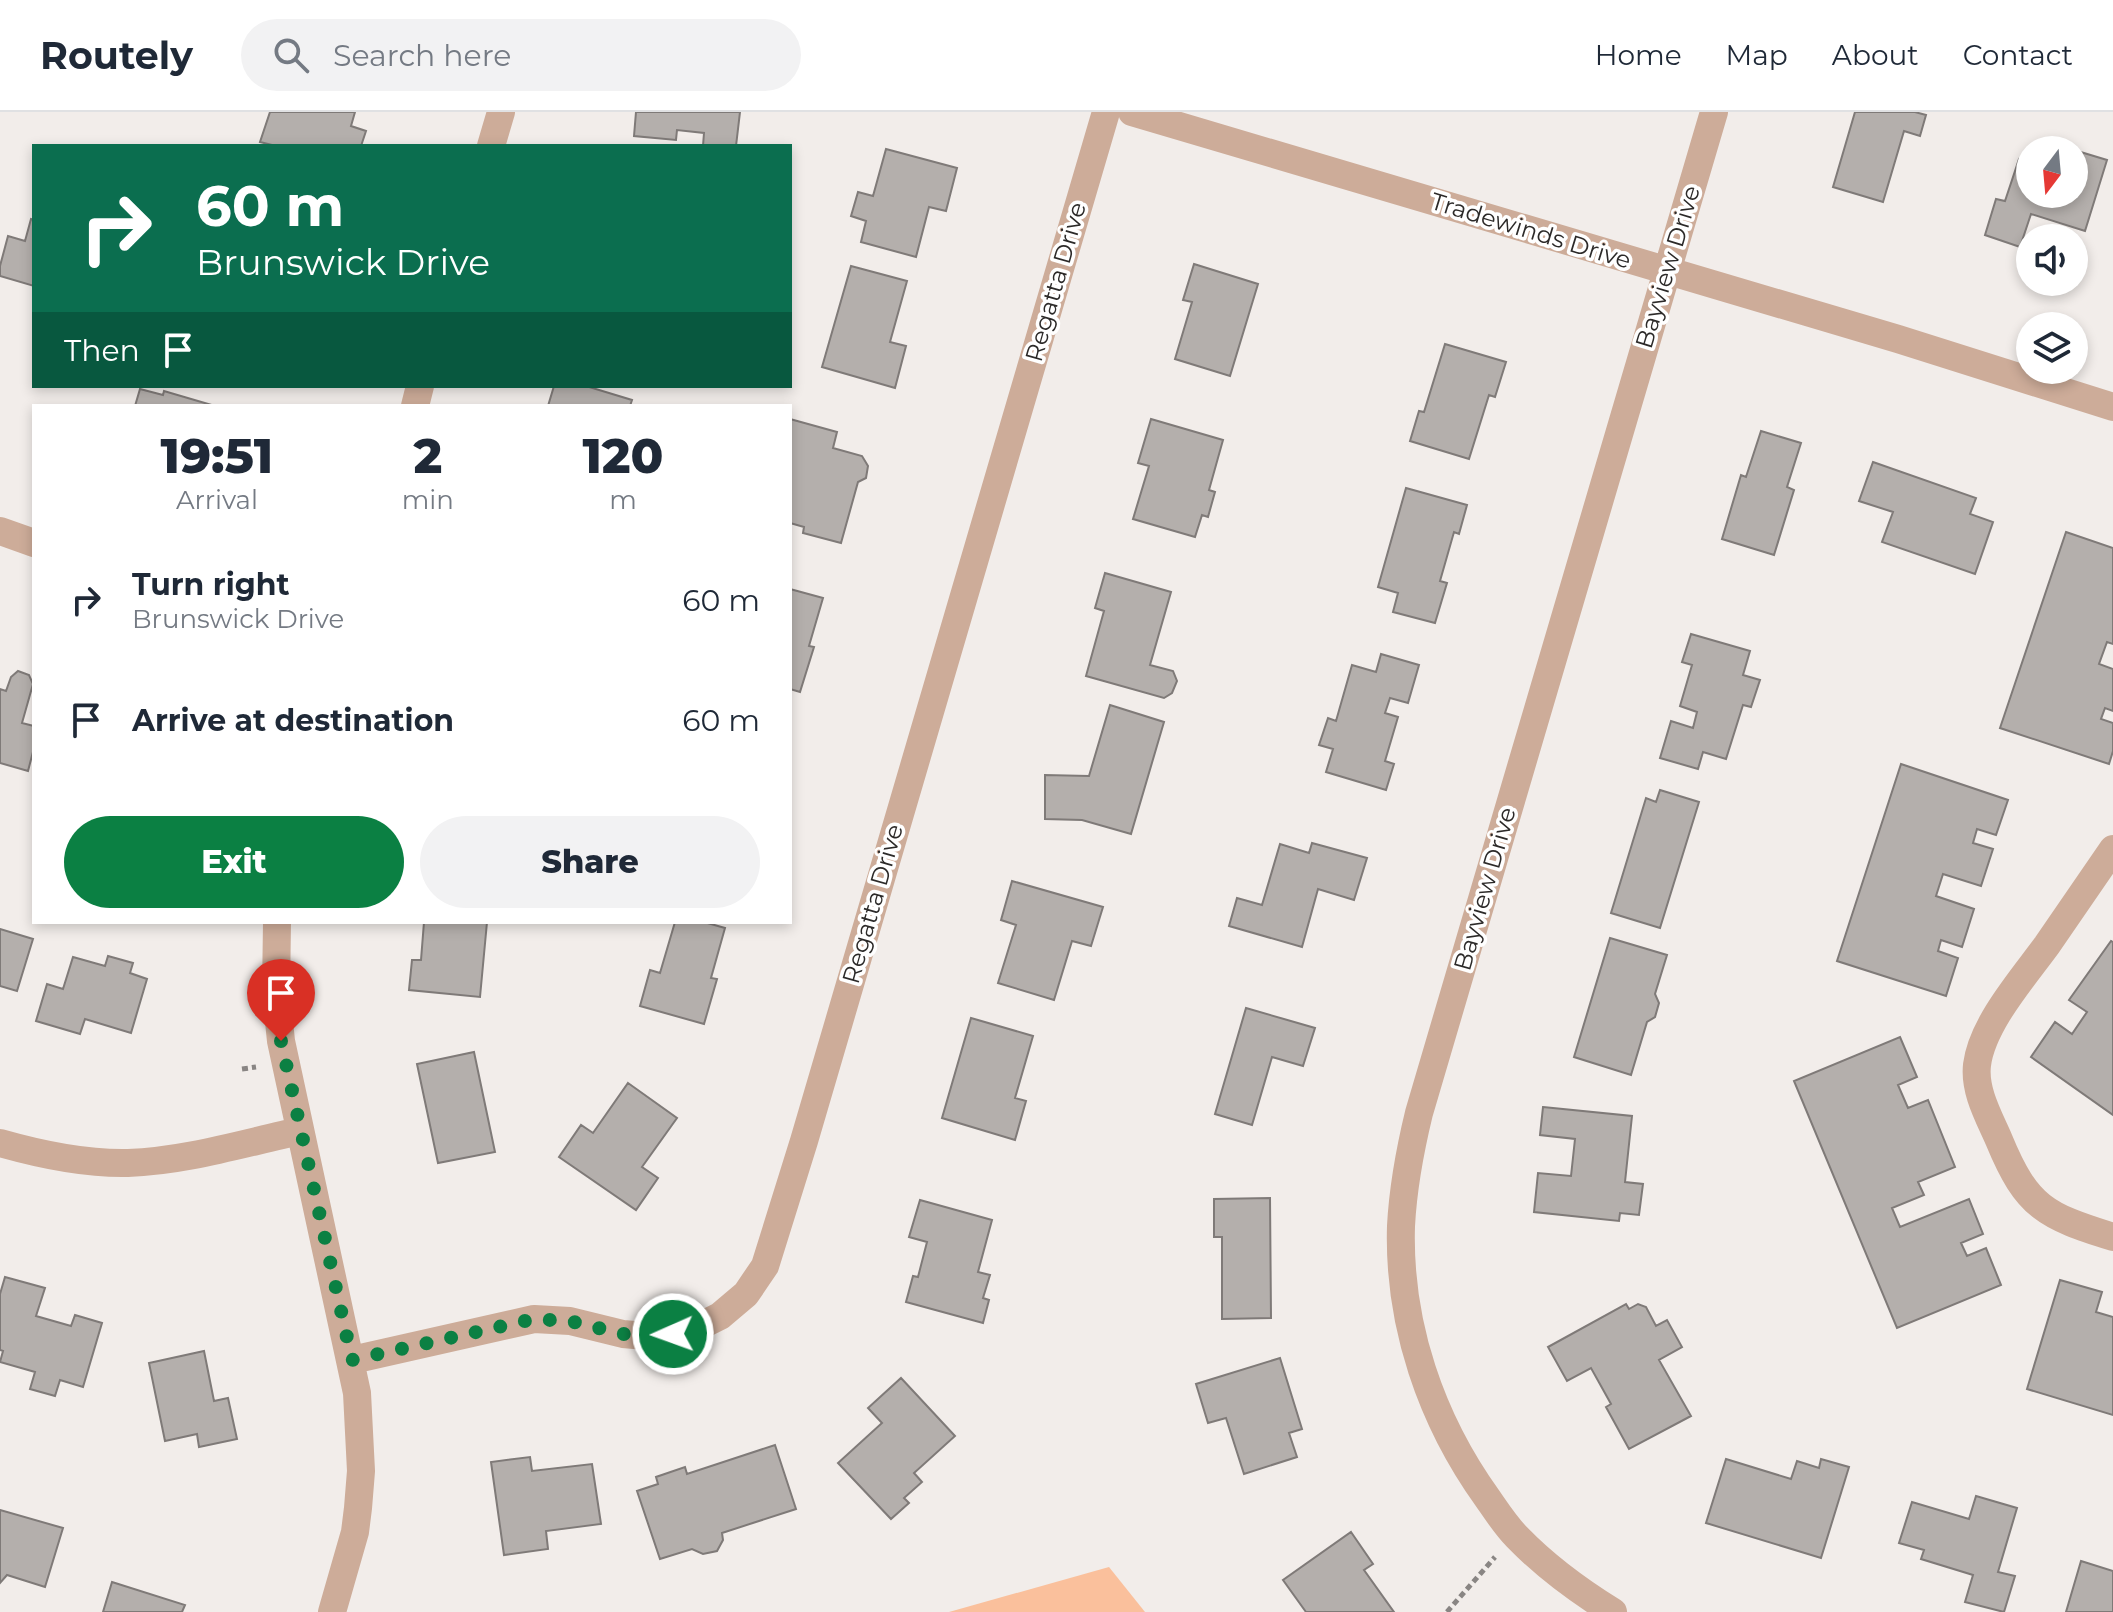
<!DOCTYPE html>
<style>
body{margin:0;font-family:Montserrat,sans-serif;background:#f2f2f3;color:#1f2937;height:100vh;display:flex;flex-direction:column;font-size:30px;white-space:nowrap}
*{box-sizing:border-box;margin:0}
p{font-size:26px;color:#747a83}
.icon{flex:none;width:44px;height:44px;fill:none;stroke:currentColor;stroke-width:2;stroke-linecap:round;stroke-linejoin:round}
.map{position:relative;flex:1;overflow:hidden}
.sheet{position:absolute;left:32px;top:292px;width:760px;height:520px;display:flex;flex-direction:column;background:#fff;border-radius:0px;box-shadow:0 4px 12px #0003}
.sheet>*{flex:none}
.hud{position:absolute;left:32px;top:32px;width:760px;height:244px;border-radius:0px;box-shadow:0 4px 12px #0003;background:#0b6e4f;color:#fff;overflow:hidden}
.needle{width:52px;rotate:196deg}
.fabs{position:absolute;left:2016px;top:24px;display:grid;gap:16px}
.fabs a{display:grid;place-items:center;width:72px;height:72px;border-radius:50%;background:#fff;box-shadow:0 4px 12px #0003;font-size:40px}
.pin{position:absolute;display:grid;place-items:center;width:68px;height:68px;color:#fff;margin:-82px -34px;border-radius:50% 50% 50% 0;rotate:-45deg;box-shadow:0 0 8px #0007}
.pin .icon{rotate:45deg}
.me{position:absolute;width:88px;margin:-44px;rotate:268deg;stroke-linejoin:round;filter:drop-shadow(0 0 6px #0008)}
.turn{display:flex;align-items:center;gap:28px;height:168px;padding:0 32px;font-size:36px}
.turn .icon{width:104px;height:104px;stroke-width:2.5}
.turn b{display:block;font-size:56px;line-height:68px}
.then{display:flex;align-items:center;height:76px;padding:0 32px;background:#0003;gap:16px;font-size:30px}
.eta{display:flex;justify-content:space-evenly;align-items:center;height:136px;text-align:center}
.eta b{font-size:48px;font-weight:800;line-height:56px}
.primary-button{display:flex;gap:16px;margin-top:auto;padding:16px 32px}
.primary-button a{flex:1;height:92px;border-radius:48px;background:#0b8043;color:#fff;font-size:32px;font-weight:800;line-height:92px;text-align:center}
.primary-button a+a{background:#f2f2f3;color:#1f2937}
ul{padding:0;list-style:none}
li{display:flex;align-items:center;gap:24px;height:120px;padding:0 32px}
li div{flex:1}
li b{display:block;font-size:30px}
li em{font-style:normal}
header{display:flex;align-items:center;gap:48px;box-sizing:border-box;height:112px;padding:0 40px;background:#fff;border-bottom:2px solid #e0e1e3}
header strong{font-size:38px}
nav{display:flex;gap:44px;margin-inline-start:auto;font-size:28px}
.search{width:560px;height:72px;background:#f2f2f3;display:flex;align-items:center;gap:20px;box-sizing:border-box;padding:0 28px;border-radius:44px;color:#747a83;font-size:30px}
.map>svg:first-child{display:block}
.green{fill:#fac09c}
.building{fill:#b4afac;stroke:#7f7a78;stroke-width:2}
.lines{fill:none;stroke-linecap:round;stroke-linejoin:round}
.path{stroke:#898583;stroke-width:5;stroke-dasharray:6 4;stroke-linecap:butt}
.street{stroke:#cdac99;stroke-width:28}
.route{stroke:#0b8043;stroke-width:14;stroke-dasharray:0 25.2}
.labels{text-anchor:middle;stroke-width:7;stroke-linejoin:round;paint-order:stroke}
.street-label{font-size:24px;fill:#2c2a29;stroke:#fff}
</style>
<header>
<strong>Routely</strong>
<div class="search"><svg class="icon" aria-label="search" viewBox="0 0 24 24"><circle cx="10" cy="10" r="6"/><path d="M15 15l6 6"/></svg>Search here</div>
<nav><a>Home</a><a>Map</a><a>About</a><a>Contact</a></nav>
</header>
<div class="map">
<svg width="2113" height="1500" viewBox="0 0 2113 1500">
<rect width="100%" height="100%" fill="#f2edea"/>
<path class="green" d="M1109 1455 1145 1500H949Z"/>
<path class="building" d="M270 0H355L351 14 366 19 361 34H276L260 30Z
M636 0H740L736 34H703L704 21 677 18 676 28 634 24Z
M1855 0H1915L1926 3 1920 24 1904 19 1883 90 1833 75Z
M886 37 957 56 946 99 929 95 916 145 861 130 866 109 851 104 858 80 873 84Z
M2074 38 2107 48 2085 119 2031 102 2020 135 1985 123 1996 87 2005 89 2019 47 2030 50V82H2074Z
M31 107 34 108V174L0 164V154L8 124 25 129Z
M1194 152 1258 172 1230 264 1175 247 1192 190 1183 188Z
M851 154 907 169 890 230 906 234 895 276 822 255Z
M1445 232 1506 250 1495 285 1489 283 1469 347 1410 329 1419 299 1424 300Z
M554 274H586L632 288 630 294H548Z
M140 277 163 283 164 279 215 294H135Z
M790 307 837 320 833 336 862 344 868 354 866 366 858 370 841 431 803 421 804 415 790 411Z
M1151 307 1223 328 1209 378 1215 380 1208 405 1202 403 1195 425 1133 407 1149 354 1138 351Z
M1761 319 1801 331 1787 375 1794 378 1774 443 1722 427 1741 363 1746 365Z
M1873 350 1976 386 1970 402 1993 410 1975 462 1882 430 1893 400 1859 389Z
M1406 376 1467 393 1459 422 1454 420 1440 469 1447 471 1435 511 1393 500 1398 481 1378 475Z
M2066 420 2113 436V532L2107 530 2099 552 2113 557V599L2105 596 2101 607 2113 611V639L2109 652 2000 616Z
M1105 461 1171 480 1150 553 1173 559 1177 569 1172 581 1164 586 1086 564 1104 499 1095 496Z
M790 477 823 486 809 534 814 535 800 580 790 577Z
M1691 522 1750 539 1743 563 1760 568 1751 595 1743 593 1726 647 1703 640 1698 657 1660 646 1671 609 1693 616 1697 600 1680 594 1692 553 1682 550Z
M1381 542 1419 553 1408 591 1390 586 1385 601 1398 605 1385 649 1394 652 1386 678 1326 660 1333 637 1319 633 1328 606 1336 609 1352 553 1376 560Z
M18 559 29 563 33 572 22 611 34 614V636L28 659 0 651V577L6 579 11 565Z
M1110 593 1164 610 1131 722 1082 708 1045 707V663L1089 664Z
M1901 652 2008 688 1996 723 1977 717 1973 731 1993 737 1981 774 1943 762 1936 784 1974 797 1962 835 1941 828 1938 839 1958 846 1946 884 1837 849Z
M1660 678 1699 690 1660 816 1611 801 1646 686 1656 690Z
M1312 731 1367 746 1354 788 1318 777 1302 835 1229 814 1237 786 1262 793 1280 732 1309 741Z
M1012 769 1103 795 1091 834 1072 829 1054 888 998 871 1016 813 1001 808Z
M424 810H487L480 885 409 878 412 848H421Z
M675 810H704L725 816 711 866 717 867 704 912 640 894 650 858 660 861Z
M0 817 33 827 17 879 0 874Z
M1610 826 1667 843 1655 882 1659 891 1655 905 1647 910 1631 963 1574 945Z
M2111 829 2113 830V1003L2031 945 2055 910 2072 922 2087 900 2069 888Z
M108 844 133 851 130 861 147 867 131 921 85 907 80 922 36 909 47 872 63 877 73 845 105 854Z
M1246 896 1315 916 1303 954 1272 945 1252 1013 1215 1002Z
M971 906 1033 924 1015 986 1026 989 1015 1028 942 1006Z
M1900 925 1917 965 1898 973 1908 996 1928 988 1955 1055 1918 1070 1924 1083 1892 1096 1900 1115 1969 1087 1983 1122 1961 1131 1967 1144 1986 1136 2001 1173 1897 1216 1794 969Z
M474 940 495 1040 438 1051 417 952Z
M628 971 677 1006 642 1055 658 1066 636 1098 559 1045 581 1013 593 1021Z
M1543 995 1632 1004 1625 1070 1643 1072 1639 1103 1620 1101 1619 1109 1534 1100 1538 1061 1571 1064 1575 1027 1540 1023Z
M1270 1086 1271 1206 1222 1207V1125H1214V1087Z
M920 1088 992 1108 978 1160 990 1163 983 1186 989 1188 983 1211 906 1190 913 1164 918 1165 927 1130 909 1125Z
M5 1165 45 1176 36 1204 71 1214 75 1203 102 1211 83 1275 60 1268 55 1284 30 1277 35 1260 0 1250 3 1239 0 1238V1182Z
M2060 1168 2102 1180 2096 1200 2113 1205V1303L2027 1277Z
M1626 1192 1629 1197 1638 1192 1646 1195 1656 1214 1667 1208 1682 1235 1659 1248 1691 1304 1629 1337 1606 1295 1611 1292 1591 1256 1567 1269 1548 1235Z
M204 1239 214 1289 228 1286 237 1327 199 1335 197 1322 165 1329 149 1251Z
M1280 1246 1302 1317 1289 1321 1297 1345 1244 1362 1226 1306 1208 1311 1196 1272Z
M901 1266 955 1324 914 1361 922 1370 904 1386 909 1391 891 1407 838 1351 882 1311 868 1296Z
M775 1333 796 1397 722 1421 723 1428 717 1439 703 1442 692 1437 660 1447 637 1379 658 1372 656 1365 685 1355 687 1362Z
M530 1345 532 1359 592 1352 601 1412 546 1419 548 1437 504 1443 491 1350Z
M1726 1347 1791 1367 1797 1349 1819 1356 1821 1347 1849 1355 1821 1446 1706 1411Z
M1976 1384 2017 1396 1998 1460 2015 1464 2004 1500 1965 1490 1973 1463 1921 1447 1924 1438 1899 1431 1912 1390 1969 1407Z
M0 1398 63 1416 45 1475 7 1463 0 1471Z
M1351 1420 1373 1452 1364 1458 1394 1500H1306L1283 1468Z
M2081 1449 2113 1459V1500H2066Z
M112 1470 185 1493 182 1500H103Z"/>
<g class="lines">
<path class="path" d="M242 957 256 955
M1447 1500 1495 1445"/>
<path class="street" d="M1132 0 1898 227 2113 295
M491 34 501 0
M415 294 420 274
M0 419 34 431
M2113 737C2091 769 2069 801 2047 833 2023 866 1982 912 1977 953 1974 979 1989 1005 1999 1028 2027 1096 2046 1104 2113 1125
M277 810 276 880 281 929 357 1281 361 1359 358 1396 355 1420 332 1500
M0 1031C42 1043 84 1052 128 1051 186 1049 244 1031 300 1019
M352 1248 534 1207 570 1209 623 1222 657 1225 690 1219 720 1204 746 1182 765 1154 804 1029 1106 0
M1613 1500C1579 1479 1545 1454 1517 1425 1506 1414 1497 1400 1488 1387 1431 1308 1398 1212 1401 1114 1403 1076 1410 1038 1419 1001L1714 0"/>
</g>
<g class="lines">
<path class="route" d="M281 929 352 1248 534 1207 570 1209 623 1222 657 1225 673 1222"/>
</g>
<g class="labels">
<g class="street-label">
<text transform="translate(1531 119) rotate(17)" y="8">Tradewinds Drive</text>
<text transform="translate(1668 155) rotate(-73)" y="8">Bayview Drive</text>
<text transform="translate(1056 170) rotate(-74)" y="8">Regatta Drive</text>
<text transform="translate(1485 777) rotate(-74)" y="8">Bayview Drive</text>
<text transform="translate(873 792) rotate(-74)" y="8">Regatta Drive</text>
</g>
</g>
</svg>
<div class="fabs">
<a><svg class="needle" viewBox="-14 -14 28 28"><path d="M0-13l5 13h-10z" fill="#e53935"/><path d="M0 13l5-13h-10z" fill="#747a83"/></svg></a>
<a><svg class="icon" aria-label="sound" viewBox="0 0 24 24"><path d="M4 9h4l5-4v14l-5-4H4zM17 9q2 3 0 6"/></svg></a>
<a><svg class="icon" aria-label="layers" viewBox="0 0 24 24"><path d="M12 4l9 5-9 5-9-5zM3 14l9 5 9-5"/></svg></a>
</div>
<div class="pin" style="left:281px;top:929px;background:#d93025"><svg class="icon" aria-label="arrive" viewBox="0 0 24 24"><path d="M6 21V4h12l-3 4 3 4H6"/></svg></div>
<svg class="me" style="left:673px;top:1222px" viewBox="-20 -20 40 40"><circle r="17" fill="#0b8043" stroke="#fff" stroke-width="3"/><path d="M0-11L8 9 0 5-8 9z" fill="#fff"/></svg>
<div class="hud">
<div class="turn"><svg class="icon" aria-label="right" viewBox="0 0 24 24"><path d="M7 20v-9h11M14 6l5 5-5 5"/></svg><div><b>60 m</b>Brunswick Drive</div></div>
<div class="then">Then<svg class="icon" aria-label="arrive" viewBox="0 0 24 24"><path d="M6 21V4h12l-3 4 3 4H6"/></svg></div>
</div>
<section class="sheet">
<div class="eta">
<div><b>19:51</b><p>Arrival</p></div>
<div><b>2</b><p>min</p></div>
<div><b>120</b><p>m</p></div>
</div>
<ul>
<li><svg class="icon" aria-label="right" viewBox="0 0 24 24"><path d="M7 20v-9h11M14 6l5 5-5 5"/></svg><div><b>Turn right</b><p>Brunswick Drive</p></div><em>60 m</em></li>
<li><svg class="icon" aria-label="arrive" viewBox="0 0 24 24"><path d="M6 21V4h12l-3 4 3 4H6"/></svg><div><b>Arrive at destination</b></div><em>60 m</em></li>
</ul>
<div class="primary-button"><a>Exit</a><a>Share</a></div>
</section>
</div>
